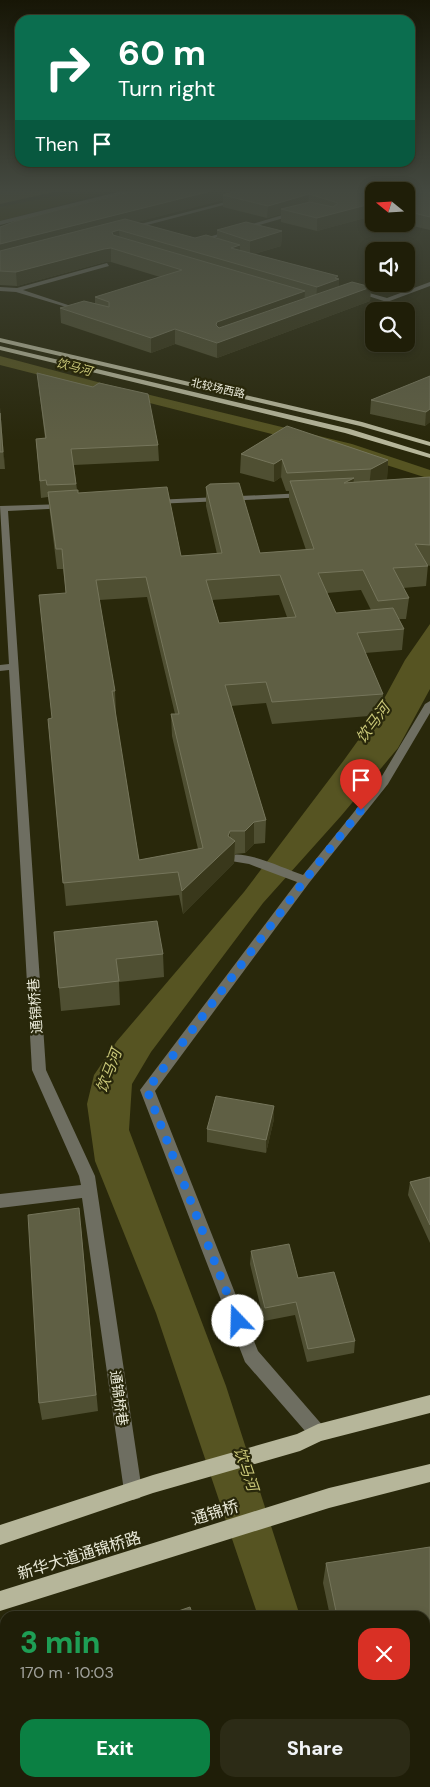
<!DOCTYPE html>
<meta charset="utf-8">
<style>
body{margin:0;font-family:"DM Sans","Noto Sans SC",sans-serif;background:#2c2b16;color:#f1f3f6;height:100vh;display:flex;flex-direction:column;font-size:19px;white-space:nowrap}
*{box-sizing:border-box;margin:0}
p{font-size:16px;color:#a1a29c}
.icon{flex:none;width:28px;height:28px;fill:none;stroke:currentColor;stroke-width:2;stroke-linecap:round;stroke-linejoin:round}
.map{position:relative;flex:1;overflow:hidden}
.drawer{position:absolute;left:0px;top:1611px;width:430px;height:176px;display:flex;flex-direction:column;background:#1f1e08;border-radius:15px 15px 0 0;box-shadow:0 2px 8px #0003,0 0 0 1px #3c3c29}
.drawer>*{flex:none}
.top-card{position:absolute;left:15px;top:15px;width:400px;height:152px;border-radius:15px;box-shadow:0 2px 8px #0003,0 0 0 1px #3c3c29;background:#0b6e4f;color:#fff;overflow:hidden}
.needle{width:32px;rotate:288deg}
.tools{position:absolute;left:365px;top:182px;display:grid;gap:10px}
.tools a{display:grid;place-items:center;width:50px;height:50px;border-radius:10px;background:#1f1e08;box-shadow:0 2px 8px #0003,0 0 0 1px #3c3c29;font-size:25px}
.pin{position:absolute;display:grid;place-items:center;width:42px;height:42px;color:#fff;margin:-51px -21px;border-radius:50% 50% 50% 0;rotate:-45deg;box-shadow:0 0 5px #0007}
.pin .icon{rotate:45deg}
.me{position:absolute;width:55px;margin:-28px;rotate:339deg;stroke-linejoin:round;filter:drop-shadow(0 0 4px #0008)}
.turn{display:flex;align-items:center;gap:18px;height:105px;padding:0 20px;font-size:22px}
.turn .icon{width:65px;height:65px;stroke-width:2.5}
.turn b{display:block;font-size:35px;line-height:42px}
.then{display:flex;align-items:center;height:48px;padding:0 20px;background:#0003;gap:10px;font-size:19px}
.round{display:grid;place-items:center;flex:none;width:52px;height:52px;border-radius:15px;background:#2c2b16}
.headline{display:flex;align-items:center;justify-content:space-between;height:85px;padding:0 20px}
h1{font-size:30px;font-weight:800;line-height:38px;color:#1e9e55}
.primary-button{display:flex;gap:10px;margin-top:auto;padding:10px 20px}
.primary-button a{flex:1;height:58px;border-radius:15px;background:#0b8043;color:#fff;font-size:20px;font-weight:800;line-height:58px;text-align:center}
.primary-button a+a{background:#2c2b16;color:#f1f3f6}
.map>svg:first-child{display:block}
.green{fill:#363503}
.water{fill:#565422}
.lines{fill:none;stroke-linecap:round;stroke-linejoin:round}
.stream{stroke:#565422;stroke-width:12}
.minor{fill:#6e6e61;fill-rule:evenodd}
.major{fill:#b6b69a;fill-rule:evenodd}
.wall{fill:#4f4f32;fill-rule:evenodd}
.shaded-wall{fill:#39381b}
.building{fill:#5f5f44;stroke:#75755b;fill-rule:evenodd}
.route{stroke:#1a73e8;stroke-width:9;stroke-dasharray:0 16.2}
.labels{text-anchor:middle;stroke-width:4.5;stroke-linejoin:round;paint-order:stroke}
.far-street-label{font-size:11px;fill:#eaead9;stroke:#29280b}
.far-water-label{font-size:12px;font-style:italic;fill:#cac879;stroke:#29280b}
.street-label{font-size:14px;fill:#eaead9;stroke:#29280b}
.water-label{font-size:15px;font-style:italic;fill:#cac879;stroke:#29280b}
.near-street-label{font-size:16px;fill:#eaead9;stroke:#29280b}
</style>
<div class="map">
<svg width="430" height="1787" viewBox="0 0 430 1787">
<rect width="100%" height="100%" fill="#29280b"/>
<path class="green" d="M80 191H113L0 221V207Z"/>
<path class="water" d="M0 191H58L0 204Z
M0 356 105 384 352 444 430 470V481L424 477 355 455 0 365Z
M430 624V689L398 748 341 816 263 903 151 1052 132 1084 129 1130 226 1386 300 1616H258L156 1313 95 1161 87 1104 94 1075 117 1041 244 892 344 760 372 721 405 660Z"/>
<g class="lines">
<path class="stream" d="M217 1787 222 1782"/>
<path class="minor" d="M122 191H131L0 225V221Z
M237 199 239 201 128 230 125 228Z
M296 211 298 214 200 242 195 241Z
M107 263 109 266 23 290 83 310V312L16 292 0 291V287L17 288Z
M430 282V286L387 302 352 291 355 289 387 298Z
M305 493 309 495 308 497 155 504 151 502 155 500Z
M65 504H68V508L8 511 46 1070 95 1176 142 1491 140 1498 133 1500 126 1498 124 1491 82 1198 0 1208V1194L81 1185 79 1176 32 1070 9 670 0 671V665L9 664 0 506Z
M430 701V713L388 784 309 883 155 1091 258 1351 324 1427 327 1433 324 1439 318 1442 312 1439 245 1362 140 1090 297 882 249 864 231 861 229 858 231 855C248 851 285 869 303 875L379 781 425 704Z"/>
<path class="major" d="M0 338 362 422 430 442V446L360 426 0 342Z
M0 346 350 429 430 454V458L345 433 0 350Z
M430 1395V1413L321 1441 300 1451 153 1493 0 1545V1525L153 1475 297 1434 318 1424Z
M430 1464V1482L329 1508 0 1611V1591L329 1488Z"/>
</g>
<path class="wall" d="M133 191H430V230L405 224H406V191H374V216H372L317 231 281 222V214L267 218 223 207V200L136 222 195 238H217V230L282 231 281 246 254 254 338 276 339 287H371L370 301 217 358 175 344 151 353 61 323 60 308 95 303V297L160 277 111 262H105L17 286 0 285V227Z
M37 373 158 445 159 461 74 465 77 490 78 493 181 556 217 554 206 506V487L260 553 306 550 289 500V491H286L281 477 274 482 240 473 241 454 388 460 387 479 384 480 430 477V566L428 565 426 586 403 588 409 598 406 619H399L404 629 402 650 365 653 383 694 381 715 272 724 266 703 231 706 266 820 265 843 254 844 245 853 235 854 234 863 183 914 179 895 66 906 48 719 52 718 66 593 63 569H57L48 497 41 498 36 439 45 438ZM361 590 371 610 336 613 327 593ZM279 595 287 617 219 623 212 600ZM147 597 175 714H171L172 736 198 849 139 860 115 713H116L115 691 99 600Z
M430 376V422L425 426 370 414 371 400Z
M0 407 5 469H0Z
M54 932 163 954 164 977 119 982 120 1005 61 1011Z
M274 1106V1119L266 1153 207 1142V1129Z
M430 1177V1243L408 1195 410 1182Z
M81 1226 98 1411 42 1420 39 1403Z
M251 1251 298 1278 355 1341 354 1353 307 1362 295 1315 264 1321 250 1264Z
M430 1547V1646L425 1647V1616H330L323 1583 326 1563Z
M396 1782H425L430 1787H398Z"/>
<path class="shaded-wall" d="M211 191H258L223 195V200L0 257V244Z
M309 194 308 206 281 209V214L267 218 268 206Z
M373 203 372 216 317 231V218Z
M119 230 120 243 112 245V232Z
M282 231 281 246 250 255V241Z
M240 245V258L231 248Z
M111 248V262H105L17 286 16 272 104 249Z
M338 276V280L339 279V293L316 301 317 287Z
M371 287 370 301 217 358V343Z
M305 291 304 305 217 336 216 325 217 322Z
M175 329V344L151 353V338Z
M0 407 5 469 3 452Z
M430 409V422L425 426 426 412Z
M282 459 281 477 274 482V464Z
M388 460 387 479 369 488 371 469Z
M354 478 352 497 344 483Z
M254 822V844L245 853V831Z
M230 831V846L235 841 234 863 183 914 182 891 228 836Z
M274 1106V1119L266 1153V1140Z
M5 1775V1782H39L26 1787H0V1777Z"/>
<path class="building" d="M133 191H211L0 244V227L16 221 62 209Z
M236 191H430V217L406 211V191H374V203L317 218 281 209 310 202 333 207 338 203 309 194 268 206 223 195Z
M125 219 195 238 206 235 240 245 231 248 338 276 335 278 339 279 317 287 119 230 112 232 113 235 305 291 217 322 216 325 219 328 352 282 371 287 217 343 175 329 151 338 60 308 84 301 109 307V302L95 297 182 270 111 248 104 249 16 272 0 271V251Z
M246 222 282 231 250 241 217 230Z
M37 373 93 387 99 383 148 394 158 445 71 449 76 484 47 485 46 480 40 481 36 439 46 438Z
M430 376V409L426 412 371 400Z
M0 413 3 452H0Z
M287 426 388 460 371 469 287 473 282 459 274 464 241 454Z
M430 477V545L415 544 428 566 393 568 409 598 378 601 363 570 318 573 336 613 393 608 404 629 357 633 383 694 272 702 266 682 225 685 266 820 254 822 245 831H230L228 836 235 841 182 891 178 872 63 883 48 719 52 718 39 595 66 593 62 549H56L48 492 78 490V493L167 487 181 556 222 553 206 487 210 484 239 483 260 553 314 549 290 481 354 478 344 483ZM280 575 296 617 219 623 206 580ZM146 577 179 714H171L203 848 139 860 112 691H115L96 580Z
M157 921 163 954 116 959 119 981 59 988 54 932Z
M216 1096 274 1106 266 1140 207 1129Z
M430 1177V1225L410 1182Z
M79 1208 96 1395 39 1403 28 1215Z
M289 1244 298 1278 334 1272 355 1341 308 1349 296 1302 265 1308 251 1251Z
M430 1547V1628L425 1629V1616H337L326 1563Z
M190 1607 193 1616H164Z
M5 1670V1775L0 1777V1671Z
M430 1700V1787H408L407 1782H425V1702Z"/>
<linearGradient id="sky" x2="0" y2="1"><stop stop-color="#171606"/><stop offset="0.43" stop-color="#43483f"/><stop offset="1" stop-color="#43483f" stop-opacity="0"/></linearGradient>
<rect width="430" height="441" fill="url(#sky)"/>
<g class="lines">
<path class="route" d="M238 1321 147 1090 305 880 361 810"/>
</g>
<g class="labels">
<g class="far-street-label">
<text transform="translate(218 388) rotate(13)" y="4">北较场西路</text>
</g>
<g class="far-water-label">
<text transform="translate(74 367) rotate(15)" y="4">饮马河</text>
</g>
<g class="street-label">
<text transform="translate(35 1006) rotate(-94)" y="5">通锦桥巷</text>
<text transform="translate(119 1398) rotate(82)" y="5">通锦桥巷</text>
</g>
<g class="water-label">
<text transform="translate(373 723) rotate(-53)" y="5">饮马河</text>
<text transform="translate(109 1071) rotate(-69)" y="5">饮马河</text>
<text transform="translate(246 1469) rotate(71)" y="5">饮马河</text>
</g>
<g class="near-street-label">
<text transform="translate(215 1512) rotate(-17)" y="6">通锦桥</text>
<text transform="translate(79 1555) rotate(-17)" y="6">新华大道通锦桥路</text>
</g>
</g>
</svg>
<div class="tools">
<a><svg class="needle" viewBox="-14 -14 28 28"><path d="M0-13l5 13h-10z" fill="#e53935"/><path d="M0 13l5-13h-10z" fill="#a1a29c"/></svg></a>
<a><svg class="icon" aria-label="sound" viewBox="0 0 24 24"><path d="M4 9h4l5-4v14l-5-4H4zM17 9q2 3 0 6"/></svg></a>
<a><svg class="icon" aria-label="search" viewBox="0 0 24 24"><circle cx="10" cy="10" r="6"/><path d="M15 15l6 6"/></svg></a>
</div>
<div class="pin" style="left:361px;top:810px;background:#d93025"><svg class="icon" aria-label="arrive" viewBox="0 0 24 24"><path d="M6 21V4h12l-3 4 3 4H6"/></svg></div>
<svg class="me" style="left:238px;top:1321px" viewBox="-20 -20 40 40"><circle r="19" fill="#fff"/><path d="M0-13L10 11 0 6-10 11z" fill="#1a73e8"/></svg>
<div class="top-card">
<div class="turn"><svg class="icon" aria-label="right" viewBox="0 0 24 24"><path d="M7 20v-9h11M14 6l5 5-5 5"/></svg><div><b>60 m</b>Turn right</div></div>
<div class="then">Then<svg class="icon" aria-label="arrive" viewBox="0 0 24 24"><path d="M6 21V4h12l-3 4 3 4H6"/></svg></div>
</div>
<section class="drawer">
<div class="headline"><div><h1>3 min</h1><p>170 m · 10:03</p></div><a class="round" style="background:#d93025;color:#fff"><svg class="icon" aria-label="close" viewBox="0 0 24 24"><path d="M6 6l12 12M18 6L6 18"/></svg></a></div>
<div class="primary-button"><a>Exit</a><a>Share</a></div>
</section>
</div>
